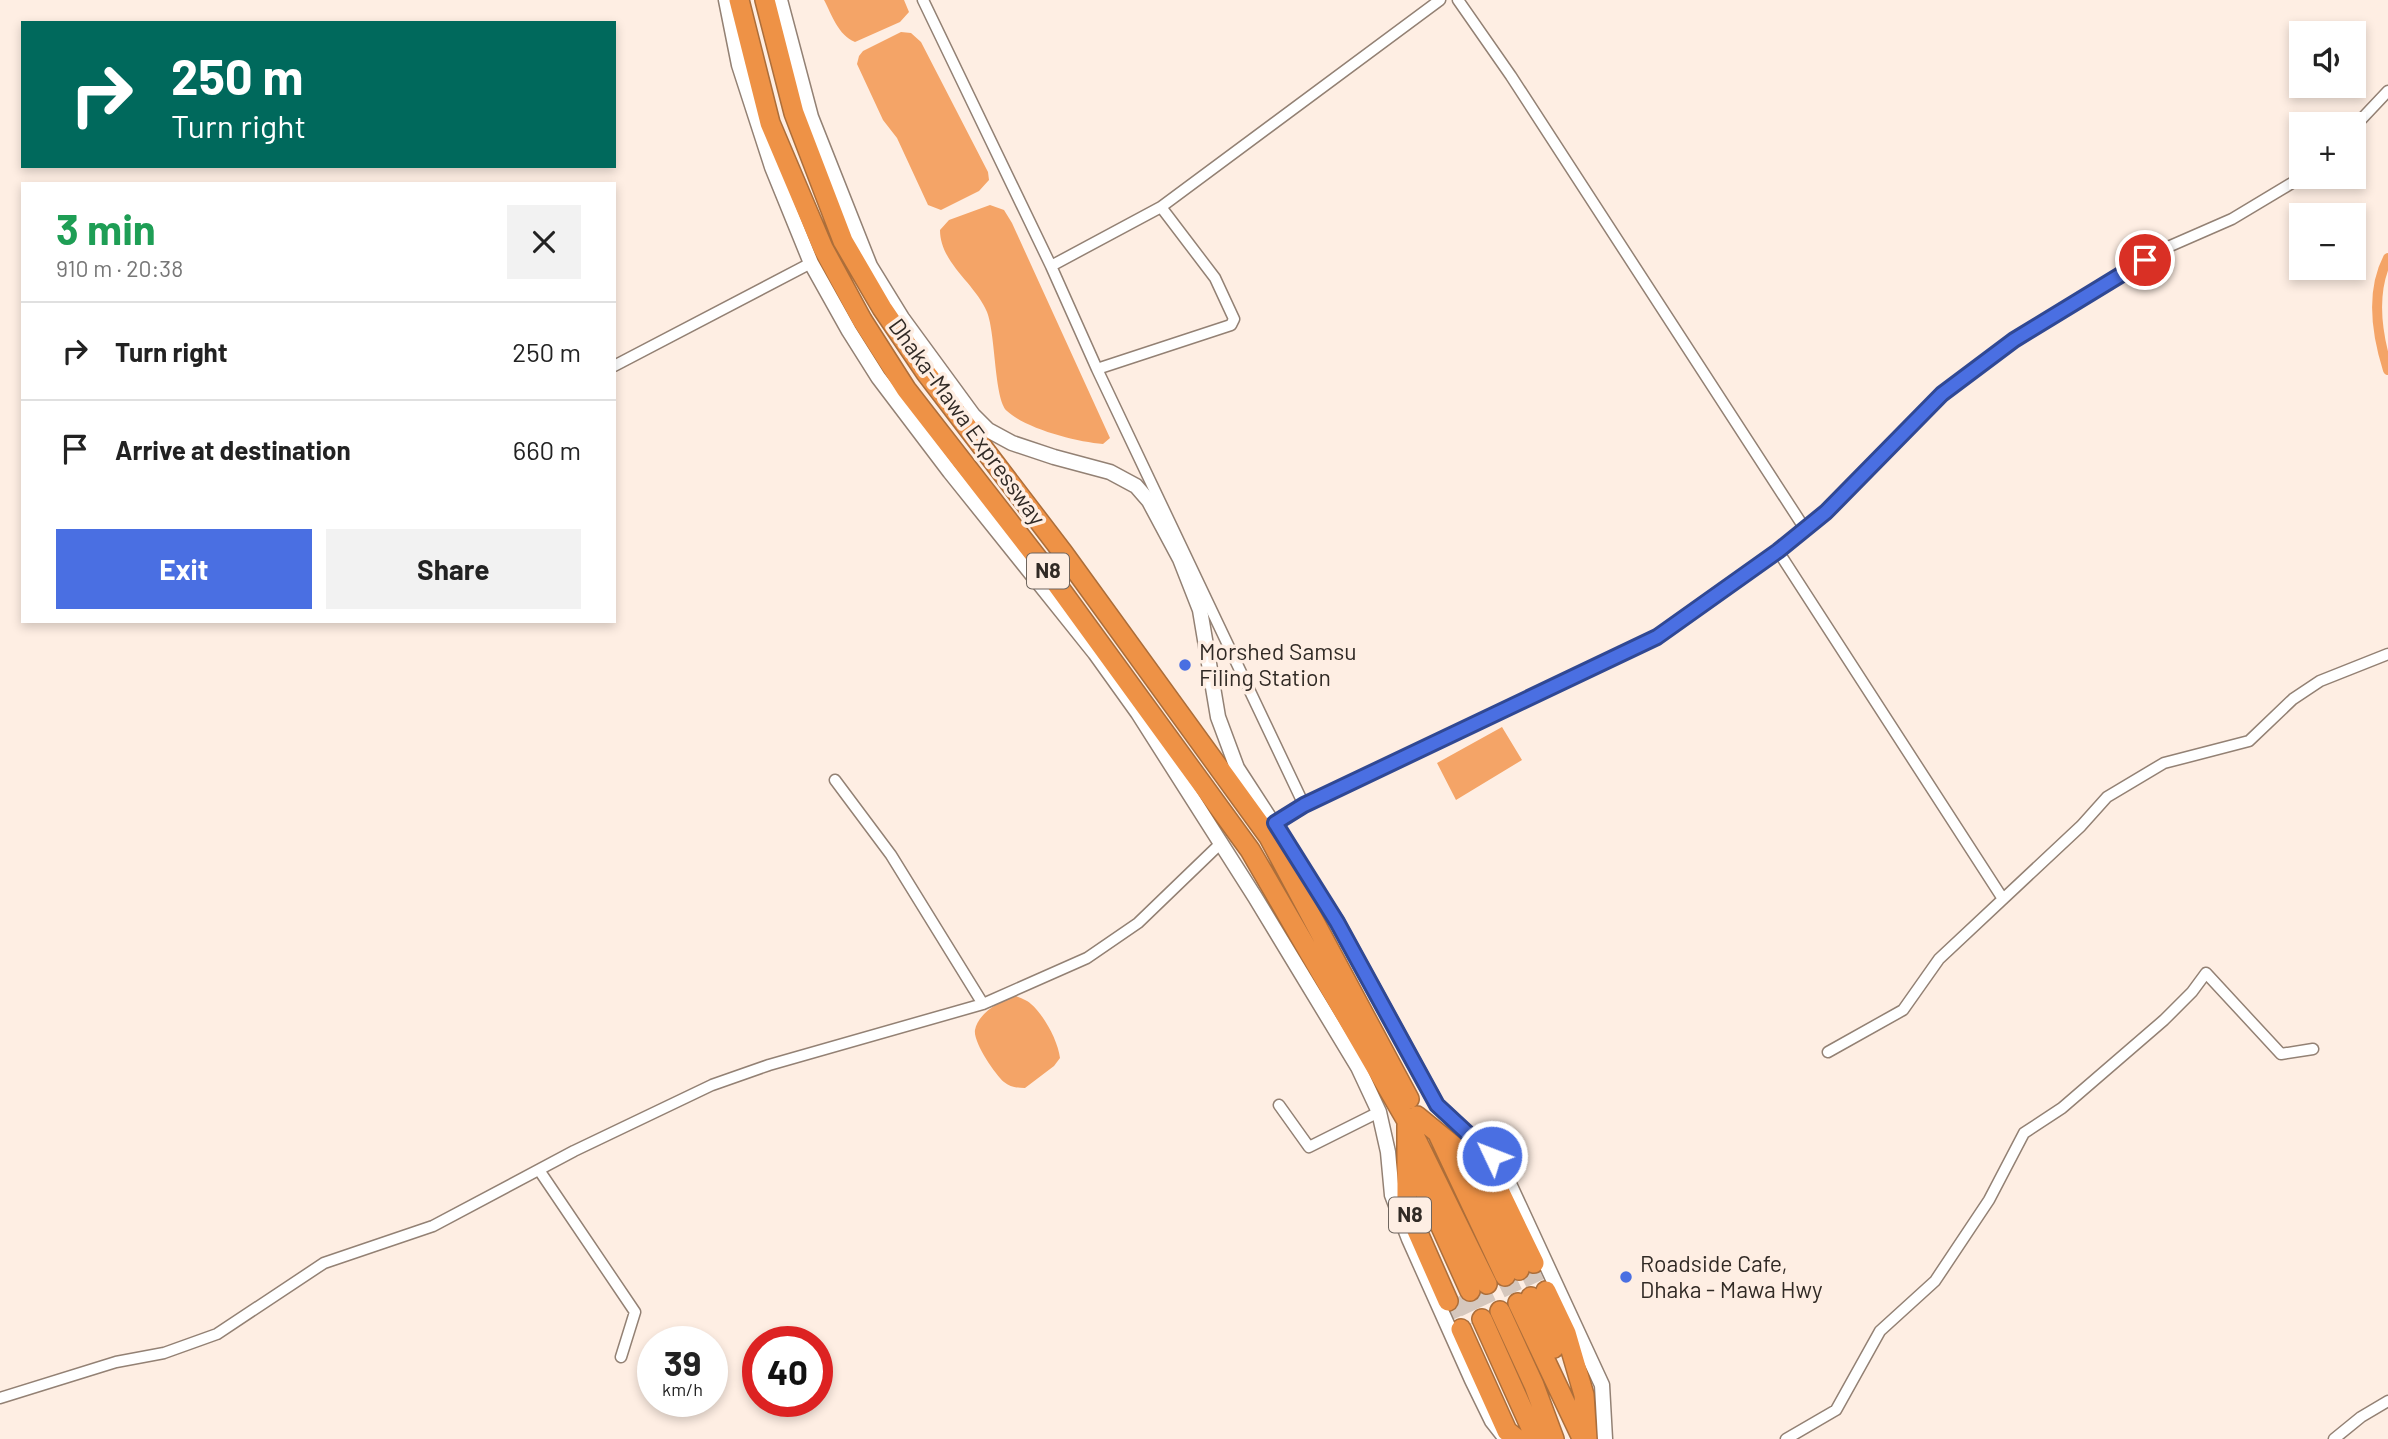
<!DOCTYPE html>
<meta charset="utf-8">
<style>
body{margin:0;font-family:Barlow,sans-serif;background:#f2f2f2;color:#222;height:100vh;display:flex;flex-direction:column;font-size:26px;white-space:nowrap}
*{box-sizing:border-box;margin:0}
p{font-size:23px;color:#767676}
.icon{flex:none;width:38px;height:38px;fill:none;stroke:currentColor;stroke-width:2;stroke-linecap:round;stroke-linejoin:round}
.map{position:relative;flex:1;overflow:hidden}
.side{position:absolute;left:21px;top:182px;width:595px;height:441px;display:flex;flex-direction:column;background:#fff;border-radius:0px;box-shadow:0 4px 10px #0003}
.side>*{flex:none}
.banner{position:absolute;left:21px;top:21px;width:595px;height:147px;border-radius:0px;box-shadow:0 4px 10px #0003;background:#00695c;color:#fff;overflow:hidden}
.tools{position:absolute;left:2289px;top:21px;display:grid;gap:14px}
.tools a{display:grid;place-items:center;width:77px;height:77px;border-radius:0px;background:#fff;box-shadow:0 4px 10px #0003;font-size:35px}
.speed{position:absolute;left:637px;top:1326px;display:flex;gap:14px;font-size:35px;font-weight:700;text-align:center}
.speed>*{display:grid;place-content:center;width:91px;height:91px;border-radius:50%;background:#fff;box-shadow:0 4px 10px #0003;line-height:1}
.speed small{font-size:18px;font-weight:400}
.speed .limit{border:10px solid #d22;background:#fff;color:#111}
.pin{position:absolute;display:grid;place-items:center;width:60px;height:60px;color:#fff;margin:-30px;border:4px solid #fff;border-radius:50%;box-shadow:0 2px 7px #0007}
.me{position:absolute;width:77px;margin:-38px;rotate:313deg;stroke-linejoin:round;filter:drop-shadow(0 0 5px #0008)}
.turn{display:flex;align-items:center;gap:24px;height:147px;padding:0 35px;font-size:32px}
.turn .icon{width:91px;height:91px;stroke-width:2.5}
.turn b{display:block;font-size:49px;line-height:60px}
.round{display:grid;place-items:center;flex:none;width:74px;height:74px;border-radius:0px;background:#f2f2f2}
.headline{display:flex;align-items:center;justify-content:space-between;height:119px;padding:0 35px}
h1{font-size:42px;font-weight:700;line-height:52px;color:#1e9e55}
.action{display:flex;gap:14px;margin-top:auto;padding:14px 35px}
.action a{flex:1;height:80px;border-radius:0px;background:#4a6fe2;color:#fff;font-size:28px;font-weight:700;line-height:80px;text-align:center}
.action a+a{background:#f2f2f2;color:#222}
ul{padding:0;list-style:none}
li{display:flex;align-items:center;gap:21px;height:98px;padding:0 35px;border-top:2px solid #e0e0e0}
li div{flex:1}
li b{display:block;font-size:26px}
li em{font-style:normal}
.map>svg:first-child{display:block}
.water{fill:#f4a467}
.lines{fill:none;stroke-linecap:round;stroke-linejoin:round}
.canal{stroke:#f4a467;stroke-width:10}
.highway-tunnel{stroke:#d5c7bd;stroke-width:19;stroke-dasharray:19 10;stroke-linecap:butt}
.street-casing{stroke:#938174;stroke-width:13}
.secondary-casing{stroke:#938174;stroke-width:17}
.highway-casing{stroke:#ac6e3a;stroke-width:22}
.street{stroke:#fff;stroke-width:10}
.secondary{stroke:#fff;stroke-width:14}
.highway{stroke:#ee9246;stroke-width:19}
.route-casing{stroke:#304893;stroke-width:18}
.route{stroke:#4a6fe2;stroke-width:12}
.poi-dot{fill:#4a6fe2;stroke:#feeee3;stroke-width:2.5}
.labels{text-anchor:middle;stroke-width:7;stroke-linejoin:round;paint-order:stroke}
.shield{fill:#feeee3;stroke:#6e655e;stroke-width:2}
.shield-label{font-size:21px;font-weight:bold;fill:#312a25}
.street-label{font-size:23px;fill:#312a25;stroke:#feeee3}
.poi-label{font-size:23px;fill:#312a25;stroke:#feeee3;text-anchor:start}
</style>
<div class="map">
<svg width="2388" height="1439" viewBox="0 0 2388 1439">
<rect width="100%" height="100%" fill="#feeee3"/>
<path class="water" d="M824 0H904L909 12 900 22 855 42C838 35 832 15 824 0Z
M901 32 911 33 921 42 988 172 989 180 979 191 941 210 928 205 897 138 883 120 857 64 859 56 863 51Z
M990 205 1004 210 1012 223 1110 438 1103 444C1077 442 1026 429 1007 411 994 399 996 335 987 312 975 283 940 263 940 230L949 220Z
M1502 727 1522 760 1456 800 1437 763Z
M1016 996C1020 998 1027 1000 1031 1004 1044 1015 1058 1041 1060 1058L1054 1066 1025 1088C1017 1088 1010 1087 1004 1082 995 1074 973 1042 975 1030 978 1013 1001 1000 1016 996Z"/>
<g class="lines">
<path class="canal" d="M2388 258C2370 293 2377 335 2388 370"/>
<path class="highway-tunnel" d="M1527 1266 1540 1294
M1505 1276 1518 1303
M1479 1287 1492 1315
M1462 1295 1475 1322
M1448 1301 1461 1329"/>
<g class="street-casing">
<path id="street" d="M923 0 1051 266 1097 369 1304 805 1275 823
M1458 0 1511 76 1805 529
M2354 127 2388 91
M1161 207 1440 0
M1051 266 1161 207 1215 278 1234 319 1231 325 1097 369
M614 366 811 263
M1778 551 2003 899
M835 780 891 855 983 1004
M1304 805 1657 637 1778 551 1826 512 1942 394 2000 350 2111 279 2161 250 2232 219 2302 177
M1828 1052 1903 1010 1939 959 2081 826 2107 797 2164 763 2249 741 2293 699 2320 681 2388 654
M1279 1105 1309 1147 1379 1112
M539 1170 635 1312 621 1357
M0 1398 116 1362 164 1353 217 1334 324 1263 433 1226 574 1151 712 1085 769 1065 983 1004 1087 958 1138 923 1220 844
M1786 1439 1836 1410 1880 1331 1935 1281 1989 1200 2024 1133 2062 1108 2164 1020 2192 992 2206 973 2281 1054 2313 1049
M2334 1439 2361 1417 2388 1401"/>
</g>
<g class="secondary-casing">
<path id="secondary" d="M726 0 739 65 772 167 811 263 849 331 878 377 950 472 1095 653 1138 713 1255 897 1358 1067 1379 1112 1388 1152 1392 1195 1409 1239 1472 1380 1492 1421 1503 1435
M780 0 811 117 870 266 902 318 973 415 988 430 1012 443 1054 457 1110 472 1136 486 1149 501 1180 559 1200 610 1218 717 1237 768 1337 922 1437 1105 1491 1156 1510 1186 1602 1385 1605 1439"/>
</g>
<g class="highway-casing">
<path id="highway" d="M739 0 770 123 823 248 862 320 906 389 1045 568 1250 850 1407 1121 1487 1284
M765 0 794 113 843 241 882 308 926 373 1064 554 1269 837 1409 1099
M1417 1116 1493 1178 1534 1263
M1407 1125V1208L1448 1301
M1439 1136 1505 1276
M1410 1158 1470 1291
M1470 1161 1519 1270
M1546 1291 1566 1333 1584 1395 1587 1439
M1531 1297 1554 1348
M1518 1303 1582 1438
M1500 1311 1534 1385 1554 1439
M1482 1319 1536 1439
M1461 1329 1507 1431 1517 1439"/>
</g>
<use href="#street" class="street"/>
<use href="#secondary" class="secondary"/>
<use href="#highway" class="highway"/>
</g>
<g class="lines">
<g class="route-casing">
<path id="route" d="M1492 1156 1437 1105 1337 922 1275 823 1304 805 1657 637 1778 551 1826 512 1942 394 2014 340 2145 260"/>
</g>
<use href="#route" class="route"/>
</g>
<g class="poi-dot">
<circle cx="1185" cy="665" r="7"/>
<circle cx="1626" cy="1277" r="7"/>
</g>
<g class="labels">
<g class="shield">
<rect x="1027" y="553.5" width="42" height="35" rx="5"/>
<rect x="1389" y="1197.5" width="42" height="35" rx="5"/>
</g>
<g class="shield-label">
<text x="1048" y="578">N8</text>
<text x="1410" y="1222">N8</text>
</g>
<g class="street-label">
<text transform="translate(967 422) rotate(54)" y="8">Dhaka-Mawa Expressway</text>
</g>
<g class="poi-label">
<text x="1199" y="660">Morshed Samsu<tspan x="1199" dy="26">Filing Station</tspan></text>
<text x="1640" y="1272">Roadside Cafe,<tspan x="1640" dy="26">Dhaka - Mawa Hwy</tspan></text>
</g>
</g>
</svg>
<div class="tools">
<a><svg class="icon" aria-label="sound" viewBox="0 0 24 24"><path d="M4 9h4l5-4v14l-5-4H4zM17 9q2 3 0 6"/></svg></a>
<a>+</a>
<a>−</a>
</div>
<div class="speed"><div>39<small>km/h</small></div><div class="limit">40</div></div>
<div class="pin" style="left:2145px;top:260px;background:#d93025"><svg class="icon" aria-label="arrive" viewBox="0 0 24 24"><path d="M6 21V4h12l-3 4 3 4H6"/></svg></div>
<svg class="me" style="left:1492px;top:1156px" viewBox="-20 -20 40 40"><circle r="17" fill="#4a6fe2" stroke="#fff" stroke-width="3"/><path d="M0-11L8 9 0 5-8 9z" fill="#fff"/></svg>
<div class="banner">
<div class="turn"><svg class="icon" aria-label="right" viewBox="0 0 24 24"><path d="M7 20v-9h11M14 6l5 5-5 5"/></svg><div><b>250 m</b>Turn right</div></div>
</div>
<section class="side">
<div class="headline"><div><h1>3 min</h1><p>910 m · 20:38</p></div><a class="round"><svg class="icon" aria-label="close" viewBox="0 0 24 24"><path d="M6 6l12 12M18 6L6 18"/></svg></a></div>
<ul>
<li><svg class="icon" aria-label="right" viewBox="0 0 24 24"><path d="M7 20v-9h11M14 6l5 5-5 5"/></svg><div><b>Turn right</b></div><em>250 m</em></li>
<li><svg class="icon" aria-label="arrive" viewBox="0 0 24 24"><path d="M6 21V4h12l-3 4 3 4H6"/></svg><div><b>Arrive at destination</b></div><em>660 m</em></li>
</ul>
<div class="action"><a>Exit</a><a>Share</a></div>
</section>
</div>
